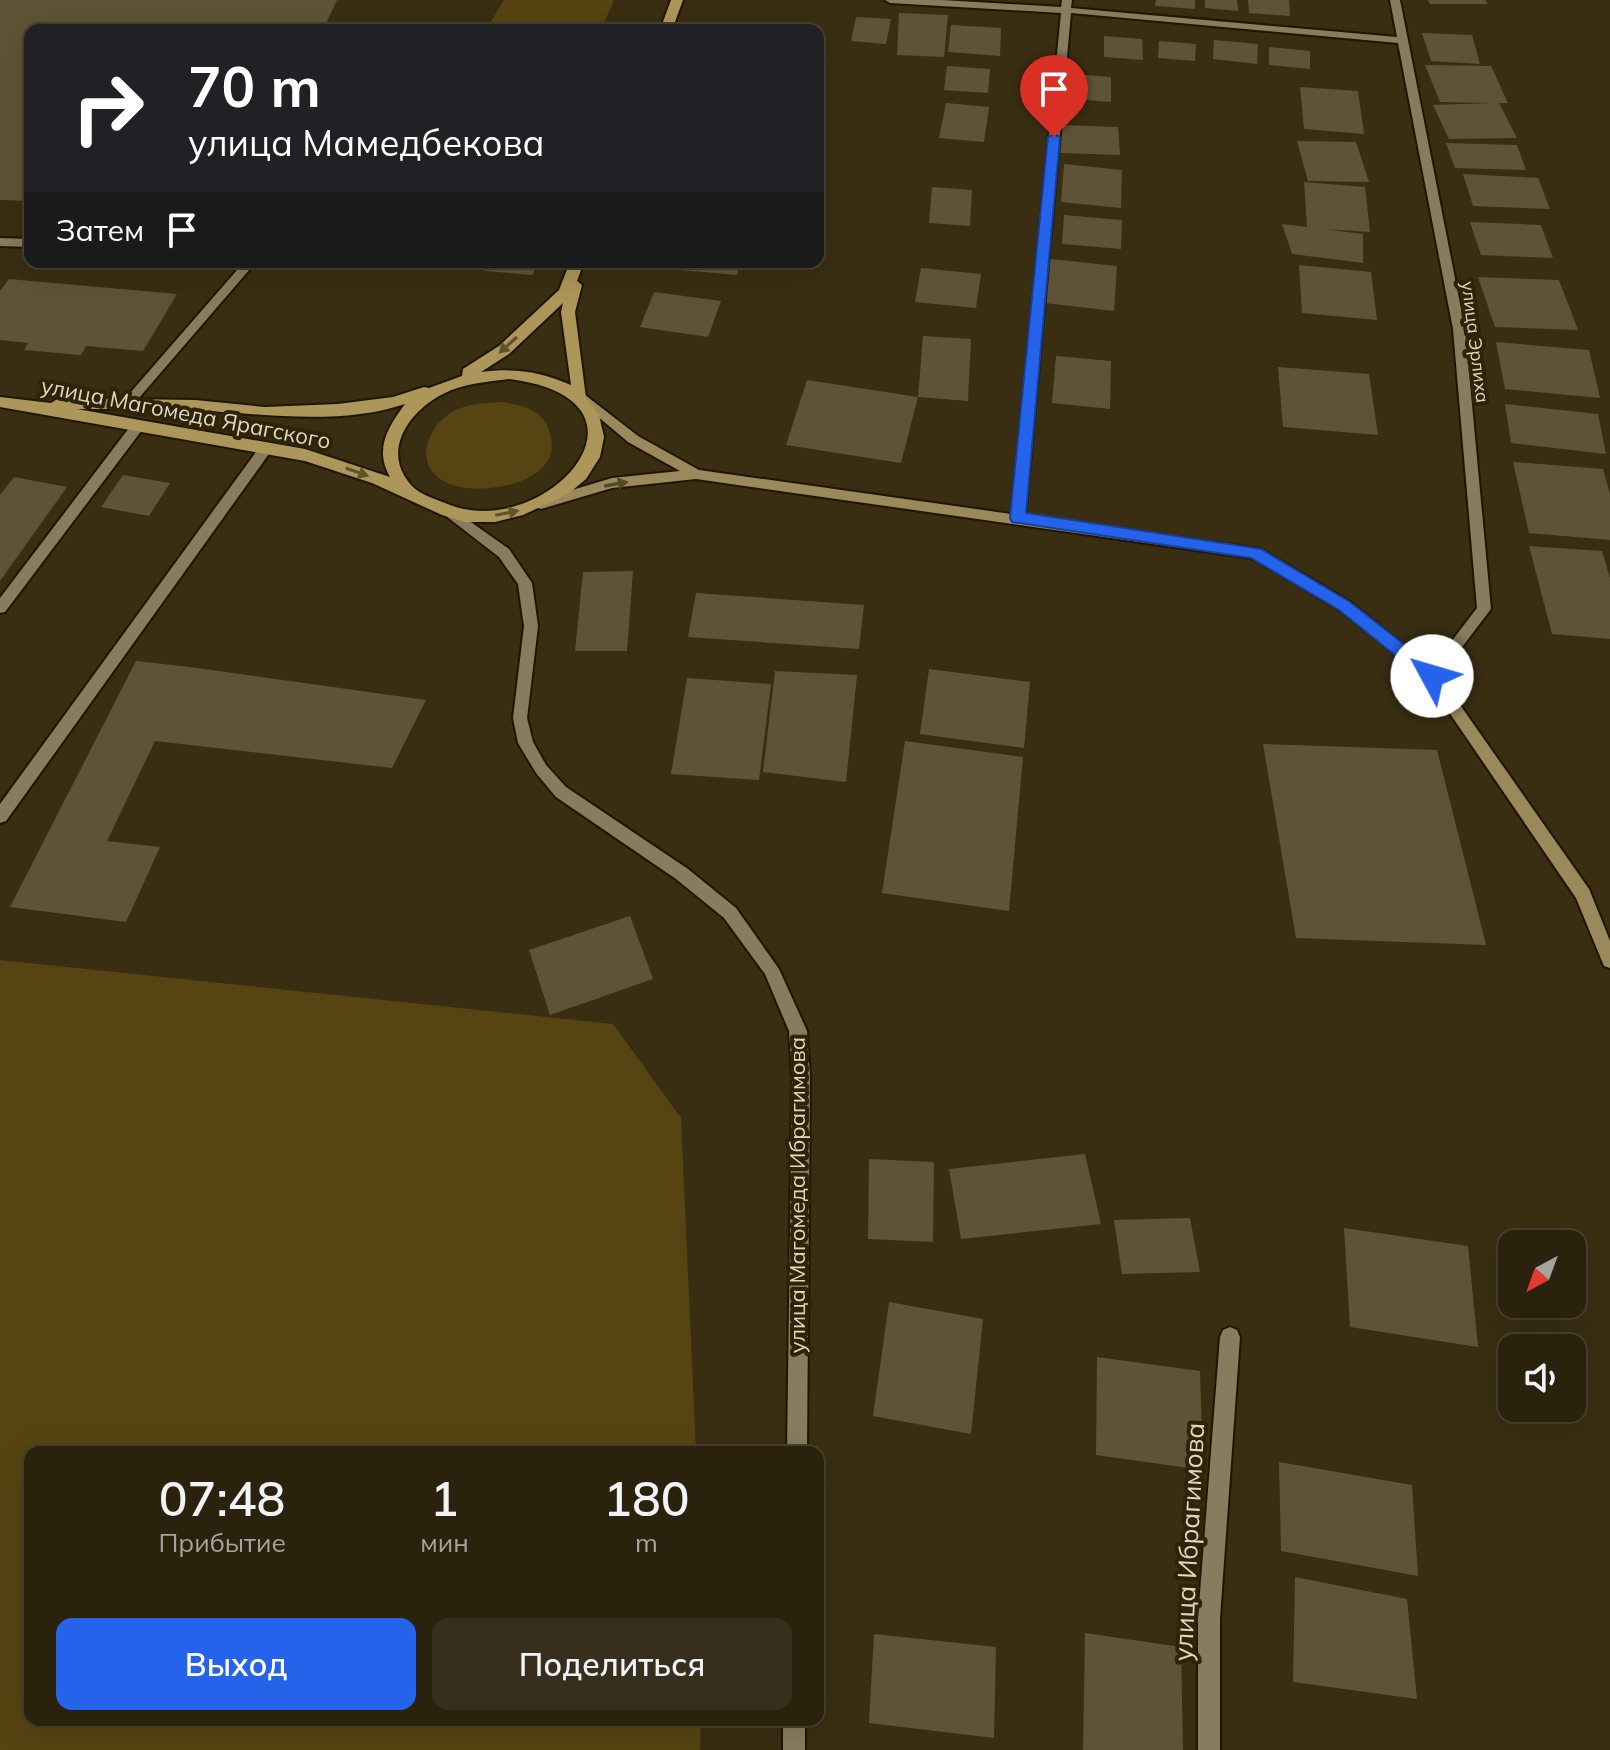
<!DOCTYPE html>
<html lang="ru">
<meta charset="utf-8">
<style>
body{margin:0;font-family:Mulish,sans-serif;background:#372f1c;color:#f1f3f6;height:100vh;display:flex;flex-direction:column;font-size:30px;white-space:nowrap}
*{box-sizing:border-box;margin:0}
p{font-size:26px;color:#a6a49e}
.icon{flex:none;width:44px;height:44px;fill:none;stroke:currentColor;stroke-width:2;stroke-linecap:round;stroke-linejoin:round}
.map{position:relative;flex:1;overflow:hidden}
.panel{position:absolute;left:24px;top:1446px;width:800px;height:280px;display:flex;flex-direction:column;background:#2b220e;border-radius:16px;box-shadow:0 8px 32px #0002,0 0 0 2px #473f2e}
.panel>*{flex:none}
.banner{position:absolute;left:24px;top:24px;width:800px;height:244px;border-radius:16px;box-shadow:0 8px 32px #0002,0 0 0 2px #473f2e;background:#202124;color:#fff;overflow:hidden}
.needle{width:52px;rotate:221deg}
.controls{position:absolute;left:1498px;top:1230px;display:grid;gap:16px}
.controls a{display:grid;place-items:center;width:88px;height:88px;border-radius:16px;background:#2b220e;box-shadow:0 8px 32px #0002,0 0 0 2px #473f2e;font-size:40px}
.pin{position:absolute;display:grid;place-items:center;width:68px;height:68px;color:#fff;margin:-82px -34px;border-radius:50% 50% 50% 0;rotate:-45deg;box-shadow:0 0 8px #0007}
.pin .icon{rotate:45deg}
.me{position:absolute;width:88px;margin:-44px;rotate:309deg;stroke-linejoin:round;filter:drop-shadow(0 0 6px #0008)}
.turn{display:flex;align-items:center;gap:28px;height:168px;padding:0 32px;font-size:36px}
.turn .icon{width:104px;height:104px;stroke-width:2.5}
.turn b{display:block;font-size:56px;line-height:68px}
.then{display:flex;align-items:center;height:76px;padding:0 32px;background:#0003;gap:16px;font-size:30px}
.eta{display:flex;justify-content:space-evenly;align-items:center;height:136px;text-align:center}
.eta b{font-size:48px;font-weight:600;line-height:56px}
.action{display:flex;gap:16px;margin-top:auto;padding:16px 32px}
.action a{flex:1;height:92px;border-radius:16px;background:#2563eb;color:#fff;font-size:32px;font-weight:600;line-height:92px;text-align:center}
.action a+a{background:#372f1c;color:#f1f3f6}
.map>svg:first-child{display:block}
.green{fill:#564512}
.building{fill:#5e5336}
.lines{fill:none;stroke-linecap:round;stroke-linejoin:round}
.lane-casing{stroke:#201600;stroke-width:4}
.street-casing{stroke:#201600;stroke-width:4}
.secondary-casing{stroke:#201600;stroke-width:4}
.primary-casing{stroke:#201600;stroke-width:4}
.lane{fill:#877c5d;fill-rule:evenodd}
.street{fill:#877c5d;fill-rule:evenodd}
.secondary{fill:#9a895b;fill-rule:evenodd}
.primary{fill:#ad9659;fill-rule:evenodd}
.oneway{fill:#615228}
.oneway2{fill:#544725}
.route{fill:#2563eb;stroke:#184099;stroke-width:2}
.labels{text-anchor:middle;stroke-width:8;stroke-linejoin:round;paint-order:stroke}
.far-street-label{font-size:18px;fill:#ddd7c6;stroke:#2f2408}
.street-label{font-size:22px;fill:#ddd7c6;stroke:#2f2408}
.near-street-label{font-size:26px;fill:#ddd7c6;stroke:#2f2408}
</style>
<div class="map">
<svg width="1610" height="1750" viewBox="0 0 1610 1750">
<rect width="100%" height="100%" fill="#392e12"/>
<path class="green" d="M504 0H614L601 30H486Z
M504 402C513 404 525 406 533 411 543 416 547 424 550 434 565 483 482 497 450 484 411 469 425 425 456 410 471 403 487 403 504 402Z
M0 960 613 1024 681 1118 696 1452H30V1720H701L700 1750H0Z"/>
<path class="building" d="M0 0H337L323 30H30V201L0 200Z
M1156 0H1195V9L1155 6Z
M1205 0H1237L1238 11 1205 8Z
M1248 0H1289L1290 16 1249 13Z
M1428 0H1485L1488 4H1430Z
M899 13 948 15 944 57 897 55Z
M856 17 891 19 886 44 851 41Z
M951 25 1001 28 1000 56 948 52Z
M1422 33 1472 35 1480 64 1431 61Z
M1104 36 1142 39 1143 60 1104 57Z
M1214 40 1258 44 1257 64 1213 59Z
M1159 41 1196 44 1195 61 1158 58Z
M1269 47 1310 51V69L1269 65Z
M1425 65 1491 66 1508 103H1499L1517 138 1449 139 1433 105 1493 103 1440 102Z
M947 66 990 69 988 93 944 90Z
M1061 73 1111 77V102L1060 98Z
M1300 87 1358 91 1364 134 1304 129Z
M946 103 989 107 984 142 939 138Z
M1059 125 1118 127 1120 155 1060 153Z
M1297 141 1356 142 1369 182 1308 181Z
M1446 143 1517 145 1526 170 1455 168Z
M1064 164 1122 170 1121 208 1061 202Z
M1463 174 1538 178 1550 209 1473 206Z
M1304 182 1365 187 1370 232 1324 229 1363 234V263L1292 254 1282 224 1307 227Z
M932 187 972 190 970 226 929 223Z
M1064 215 1122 220 1121 249 1062 244Z
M1470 222 1541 225 1553 258 1481 255Z
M1050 259 1117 266 1114 311 1045 303Z
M488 262H537L533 275 484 271Z
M659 262H740L737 275 657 268Z
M1299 265 1371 272 1377 320 1302 313Z
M921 268 981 274 976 308 915 302Z
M1478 277 1559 280 1578 330 1495 327Z
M9 279 177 294 143 351 86 346 81 355 24 350 28 343 0 340V291Z
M654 292 721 301 708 337 640 327Z
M923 336 971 339 968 401 918 397Z
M1496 342 1589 350 1600 398 1505 389Z
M1056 356 1111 361 1110 409 1052 403Z
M1278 367 1369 374 1378 435 1283 427Z
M807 380 918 397 901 463 786 445Z
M1505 404 1598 414 1606 454 1511 443Z
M1513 462 1603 469 1610 494V540L1529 533Z
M123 475 170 483 149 516 101 507Z
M14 477 67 487 0 581V495Z
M1529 546 1602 551 1610 578V639L1552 634Z
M633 571 627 651H575L583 572Z
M696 593 864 605 859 649 688 637Z
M136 661 190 667 426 700 392 768 155 741 107 841 160 847 126 922 10 907Z
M929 669 1030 682 1024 748 920 734Z
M775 671 857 675 846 782 763 772Z
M687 678 771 684 759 780 671 774Z
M905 741 1023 757 1009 911 882 893Z
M1263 744 1437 750 1486 945 1296 938Z
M630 916 653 979 550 1015 529 950Z
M1085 1154 1101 1224 961 1239 949 1169Z
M869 1159 934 1162 933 1242 868 1239Z
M1190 1218 1200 1272 1122 1274 1114 1220Z
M1344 1228 1468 1246 1478 1347 1350 1327Z
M889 1302 983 1319 971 1434 873 1416Z
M1097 1357 1200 1371 1203 1470 1096 1455Z
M1279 1462 1412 1485 1418 1576 1281 1551Z
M1295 1577 1407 1599 1417 1699 1293 1682Z
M1085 1633 1181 1647 1183 1750H1083Z
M874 1634 996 1647 994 1738 869 1723Z"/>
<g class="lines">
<g class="lane-casing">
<path id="lane" d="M0 238 30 239V247L0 246Z
M244 262H256L132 406H124V400Z"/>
</g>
<g class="street-casing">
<path id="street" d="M885 0H942L1061 7 1062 0H1072L1071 8 1397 37 1390 0H1400L1465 329 1491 609 1437 680 1432 682 1425 676 1477 608 1453 329 1398 43 1071 13 1025 518 1018 523 1011 518 1061 13 890 3Z
M137 423 143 427 142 430 5 612 0 613V598L132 424Z
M266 443 271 445V451L6 821 0 823V804L261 445Z
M451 508 509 549 532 583 538 626 527 718 533 742 546 765 566 787 688 869 736 908 779 969 807 1031 810 1076 807 1452H787L792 1076 789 1031 765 974 724 918 676 879 556 797 536 773 518 743 513 718 524 626 518 584 499 557 446 516V510Z
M1230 1327 1237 1330 1240 1337 1220 1618V1750H1198V1618L1220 1337 1223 1330Z
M783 1720H805V1750H783Z"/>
</g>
<g class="secondary-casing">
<path id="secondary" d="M580 391 638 436 699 470 1260 549 1350 602 1437 672 1589 889 1610 941V968L1604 966 1576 898 1427 680 1340 610 1252 558 696 479 612 488 541 509 536 507V501L612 478 680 471 628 442 576 398 574 395Z"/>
</g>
<g class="primary-casing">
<path id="primary" d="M671 0H683L672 30H660Z
M570 262H584L577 281 582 285 575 312 586 398 599 415 604 437 600 457 586 479 568 494 523 515 495 522H465L442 515 372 483 305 461 0 407V397L51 403 59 398 195 400 265 407 338 404 393 397 424 387 429 388 462 376 463 369 499 346 559 290ZM563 303 561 312 571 385C540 371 514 368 481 372L509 354ZM509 379C674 400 544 546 445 503 435 499 419 494 412 486 380 452 409 411 443 394 464 383 487 382 509 379ZM405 404C388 427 374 449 390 477L305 449 77 409C116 409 156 408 195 410 262 414 340 426 405 404Z"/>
</g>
<use href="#lane" class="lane"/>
<use href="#street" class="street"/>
<use href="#secondary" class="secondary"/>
<use href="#primary" class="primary"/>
</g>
<defs><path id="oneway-solid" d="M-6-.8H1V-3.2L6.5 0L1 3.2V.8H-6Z" transform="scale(2)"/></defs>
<g class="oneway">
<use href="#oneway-solid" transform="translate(508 345) rotate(138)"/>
<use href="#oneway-solid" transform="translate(357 472) rotate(20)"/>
<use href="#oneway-solid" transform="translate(507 513) rotate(-11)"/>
</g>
<use class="oneway2" href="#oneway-solid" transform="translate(616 484) rotate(-10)"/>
<path class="route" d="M1054 134 1060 137 1026 513 1261 549 1350 602 1438 671 1440 676 1438 680H1426L1339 610 1251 558 1012 522 1010 518 1048 137Z"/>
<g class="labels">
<g class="far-street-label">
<text transform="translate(1475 342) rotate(83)" y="6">улица Эрлиха</text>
</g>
<g class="street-label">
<text transform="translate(186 413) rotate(11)" y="8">улица Магомеда Ярагского</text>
<text transform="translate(797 1195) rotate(-90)" y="8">улица Магомеда Ибрагимова</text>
</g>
<g class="near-street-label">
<text transform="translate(1189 1542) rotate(-87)" y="9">улица Ибрагимова</text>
</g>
</g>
</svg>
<div class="controls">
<a><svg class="needle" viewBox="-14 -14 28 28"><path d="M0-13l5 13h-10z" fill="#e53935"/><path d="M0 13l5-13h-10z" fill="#a6a49e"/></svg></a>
<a><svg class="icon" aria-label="sound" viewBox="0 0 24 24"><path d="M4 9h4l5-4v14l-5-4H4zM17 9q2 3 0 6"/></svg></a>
</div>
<div class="pin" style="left:1054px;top:137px;background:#d93025"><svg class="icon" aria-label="arrive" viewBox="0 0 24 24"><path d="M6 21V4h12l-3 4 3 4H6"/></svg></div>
<svg class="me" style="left:1432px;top:676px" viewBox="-20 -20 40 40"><circle r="19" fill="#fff"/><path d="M0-13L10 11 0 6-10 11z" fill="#2563eb"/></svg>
<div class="banner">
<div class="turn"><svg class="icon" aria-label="right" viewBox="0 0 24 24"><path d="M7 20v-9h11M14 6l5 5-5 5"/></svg><div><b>70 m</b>улица Мамедбекова</div></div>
<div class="then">Затем<svg class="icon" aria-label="arrive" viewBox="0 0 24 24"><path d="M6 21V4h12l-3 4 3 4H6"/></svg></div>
</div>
<section class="panel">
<div class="eta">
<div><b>07:48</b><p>Прибытие</p></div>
<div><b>1</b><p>мин</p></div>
<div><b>180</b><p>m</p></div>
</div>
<div class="action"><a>Выход</a><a>Поделиться</a></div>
</section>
</div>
